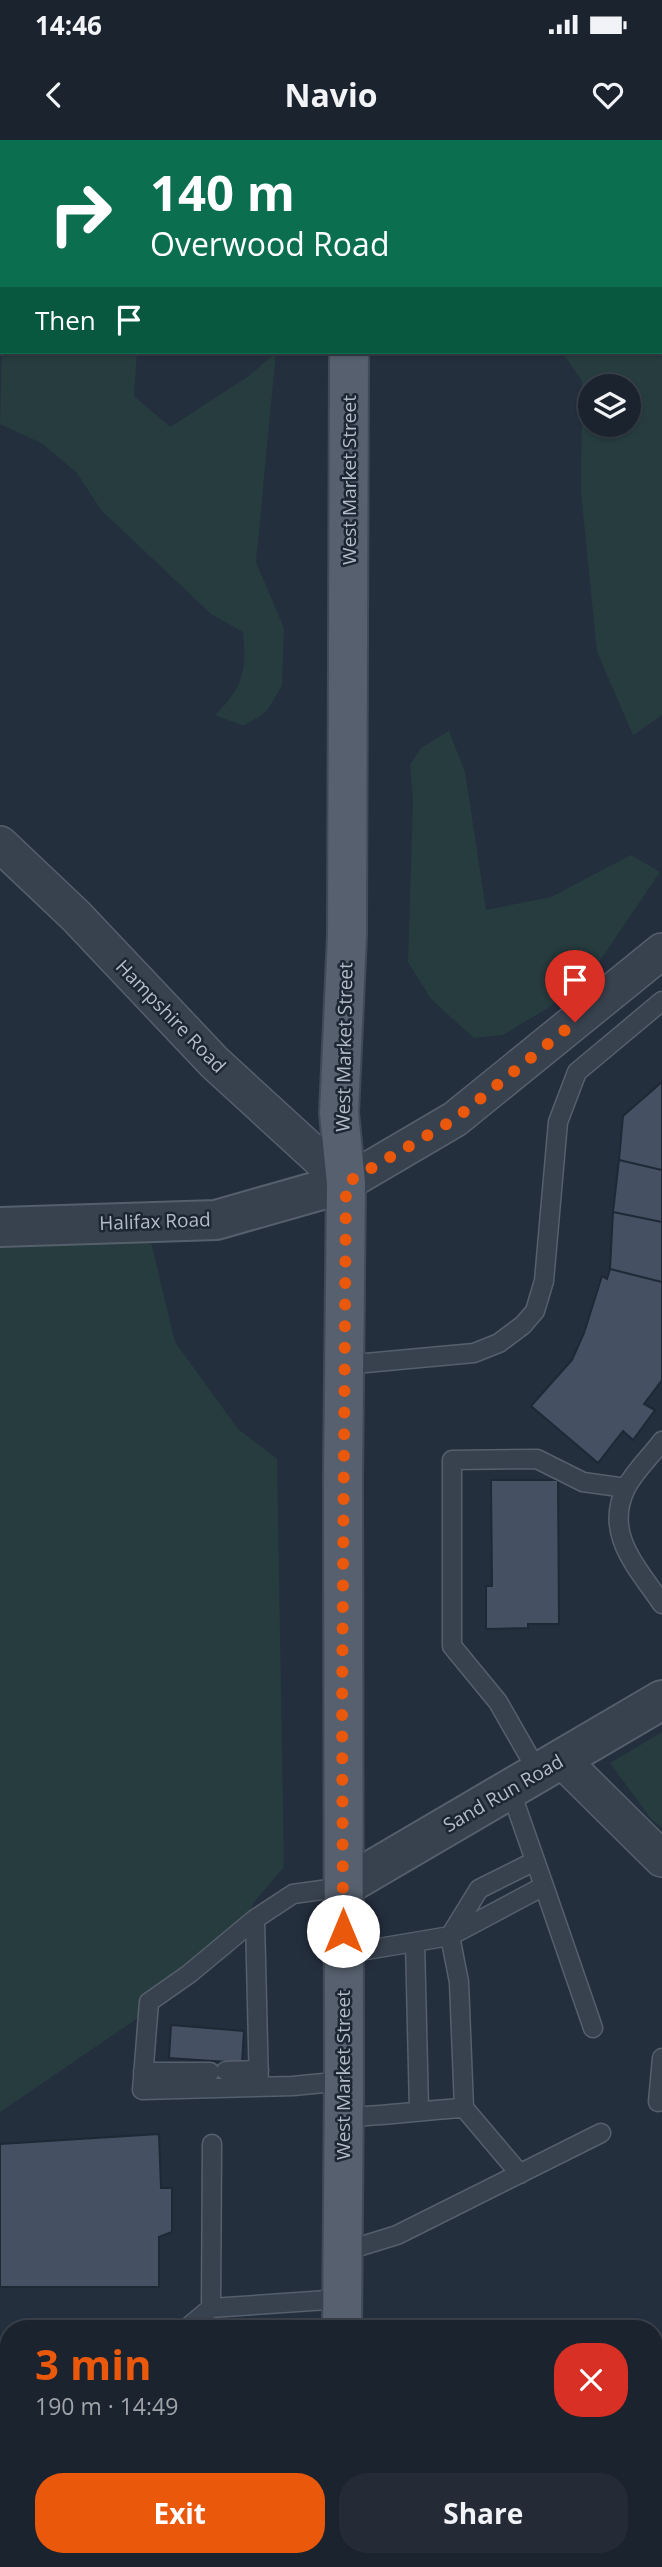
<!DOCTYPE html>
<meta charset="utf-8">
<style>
body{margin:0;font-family:"Open Sans",sans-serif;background:#242b36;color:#f1f3f6;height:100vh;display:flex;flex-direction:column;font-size:26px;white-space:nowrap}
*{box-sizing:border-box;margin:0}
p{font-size:23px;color:#a0a4aa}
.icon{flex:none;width:38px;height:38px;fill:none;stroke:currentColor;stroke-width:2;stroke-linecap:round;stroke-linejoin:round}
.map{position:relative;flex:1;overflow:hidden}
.panel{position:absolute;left:0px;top:2180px;width:663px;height:247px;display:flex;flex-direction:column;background:#1b232e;border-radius:28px 28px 0 0;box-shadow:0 2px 5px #0004,0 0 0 2px #39404a}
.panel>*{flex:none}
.hud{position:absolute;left:0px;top:0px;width:663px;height:214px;box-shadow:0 2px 5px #0004,0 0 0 2px #39404a;background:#0b6e4f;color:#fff;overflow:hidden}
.tools{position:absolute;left:578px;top:234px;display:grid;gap:14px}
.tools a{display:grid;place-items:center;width:63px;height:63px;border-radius:50%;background:#1b232e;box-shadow:0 2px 5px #0004,0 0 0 2px #39404a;font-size:35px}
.pin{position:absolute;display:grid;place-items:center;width:60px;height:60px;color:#fff;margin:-72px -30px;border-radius:50% 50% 50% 0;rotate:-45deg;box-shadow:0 0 7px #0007}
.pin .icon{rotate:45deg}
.me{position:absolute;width:77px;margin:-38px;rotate:0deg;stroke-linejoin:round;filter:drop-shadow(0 0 5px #0008)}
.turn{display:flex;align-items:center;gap:24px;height:147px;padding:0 35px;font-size:32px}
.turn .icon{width:91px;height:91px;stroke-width:2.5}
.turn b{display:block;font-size:49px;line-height:60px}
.then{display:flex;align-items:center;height:66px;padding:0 35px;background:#0003;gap:14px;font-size:26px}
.round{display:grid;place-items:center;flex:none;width:74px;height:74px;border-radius:28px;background:#242b36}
.headline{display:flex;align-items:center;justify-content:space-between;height:119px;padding:0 35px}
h1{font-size:42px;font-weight:700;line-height:52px;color:#ea580c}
.cta{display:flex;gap:14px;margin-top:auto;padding:14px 35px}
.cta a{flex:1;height:80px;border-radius:28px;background:#ea580c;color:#fff;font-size:28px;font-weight:700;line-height:80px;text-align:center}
.cta a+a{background:#242b36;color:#f1f3f6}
.status{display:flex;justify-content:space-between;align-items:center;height:49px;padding:0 35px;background:#1b232e;direction:ltr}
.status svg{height:19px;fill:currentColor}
header{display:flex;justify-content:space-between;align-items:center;height:91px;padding:0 35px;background:#1b232e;font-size:32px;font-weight:700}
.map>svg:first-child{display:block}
.green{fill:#263c3f;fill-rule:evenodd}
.building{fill:#455162;stroke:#1f2835;stroke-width:2}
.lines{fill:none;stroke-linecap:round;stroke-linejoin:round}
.service-casing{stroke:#565f6c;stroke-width:21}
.minor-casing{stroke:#565f6c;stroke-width:38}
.tertiary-casing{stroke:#565f6c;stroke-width:42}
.primary-casing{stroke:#414a57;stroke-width:42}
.service{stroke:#38414e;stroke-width:18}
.minor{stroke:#38414e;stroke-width:35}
.tertiary{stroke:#38414e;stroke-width:38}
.primary{stroke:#56606e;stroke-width:38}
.route{stroke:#ea580c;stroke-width:12;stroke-dasharray:0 21.6}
.labels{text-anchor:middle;stroke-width:5;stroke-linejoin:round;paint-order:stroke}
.street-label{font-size:19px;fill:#b4bcc9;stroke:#1d2633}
</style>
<div class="status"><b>14:46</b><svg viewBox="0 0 49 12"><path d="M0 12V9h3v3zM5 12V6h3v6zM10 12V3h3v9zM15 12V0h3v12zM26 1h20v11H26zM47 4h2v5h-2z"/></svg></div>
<header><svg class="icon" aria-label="back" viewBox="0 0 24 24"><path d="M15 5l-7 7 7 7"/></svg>Navio<svg class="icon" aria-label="heart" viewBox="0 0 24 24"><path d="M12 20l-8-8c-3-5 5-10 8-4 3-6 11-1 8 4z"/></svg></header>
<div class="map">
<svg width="662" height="2427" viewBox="0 0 662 2427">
<rect width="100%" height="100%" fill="#242f3e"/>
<path class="green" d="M662 53V575L633 595 597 512 581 352 582 241 562 212H662ZM590 247H628V285H590Z
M2 198V212H137L134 256 170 287 249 236 276 212 256 422 284 488 282 546 266 572 244 586 215 575C243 548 247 530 243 492L211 474 101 370 77 333 43 304 0 284Z
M449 591 465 632 486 770 551 757 631 715 660 732 599 822 551 866 503 895 474 898 431 859 408 822 413 661 410 625 421 608Z
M150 1098 175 1202 238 1289 277 1319 284 1727 254 1762 232 1814 0 1972V1108Z
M662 1592V1687L652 1680 610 1623Z"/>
<path class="building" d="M662 942V1030L619 1020 623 976Z
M619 1020 662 1030V1082L613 1072Z
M613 1072 662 1082V1142L610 1129Z
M610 1129 662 1142V1240L644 1264 655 1270 633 1300 623 1291 598 1323 531 1266 572 1220 584 1193 602 1136 607 1139Z
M491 1340H558L559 1484H528V1488L486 1489V1446H492Z
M171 1885 244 1891 242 1923 169 1918Z
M159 1994 161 2048H172V2092L159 2097V2147H0V2004Z"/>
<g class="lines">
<g class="service-casing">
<path id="service" d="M344 1225 474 1213 499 1203 523 1185 535 1171 544 1141 558 982 577 932 662 861
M662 1301C651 1316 634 1332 626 1348 603 1394 638 1428 662 1464
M538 1632 498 1562 452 1506V1320L537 1319 583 1342 626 1348
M544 1746 593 1888
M255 1779 189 1834 149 1862 142 1950 293 1946 344 1941
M415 1802 419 1970
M343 1814 450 1796 479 1749 535 1721
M226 1931 259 1930
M143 1932H210
M259 1947 255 1779 293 1754 343 1747
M658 1962 662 1918
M464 1968 520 2034
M344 1977C385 1976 424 1970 464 1968L459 1842 450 1796 544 1746 510 1649
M342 2112 397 2095 601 1993
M211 2168 212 2004
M186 2189 211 2168 342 2159"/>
</g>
<g class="minor-casing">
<path id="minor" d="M0 704 76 776 214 922 346 1043 455 979 662 811
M561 1619 662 1719
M0 2377 9 2371
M441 2418 454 2427"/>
</g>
<g class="tertiary-casing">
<path id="tertiary" d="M0 1087 216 1080 346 1043
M343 1747 662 1560"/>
</g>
<g class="primary-casing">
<path id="primary" d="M350 2V0
M342 2189 344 1941 343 1338 346 1043 339 973 347 795 349 212
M331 2427V2418"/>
</g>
<use href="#service" class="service"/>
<use href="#minor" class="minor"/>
<use href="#tertiary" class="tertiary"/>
<use href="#primary" class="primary"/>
</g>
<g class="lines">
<path class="route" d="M343 1791 342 1567 346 1043 455 979 575 882"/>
</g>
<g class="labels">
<g class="street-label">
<text transform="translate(349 340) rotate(-90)" y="7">West Market Street</text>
<text transform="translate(171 876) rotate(46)" y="7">Hampshire Road</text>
<text transform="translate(344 907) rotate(-89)" y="7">West Market Street</text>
<text transform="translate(155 1081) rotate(-2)" y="7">Halifax Road</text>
<text transform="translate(503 1653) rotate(-30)" y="7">Sand Run Road</text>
<text transform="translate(343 1935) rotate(-90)" y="7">West Market Street</text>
</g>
</g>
</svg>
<div class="tools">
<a><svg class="icon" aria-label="layers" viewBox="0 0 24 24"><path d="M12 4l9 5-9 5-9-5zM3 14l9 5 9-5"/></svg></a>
</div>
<div class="pin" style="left:575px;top:882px;background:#d93025"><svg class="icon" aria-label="arrive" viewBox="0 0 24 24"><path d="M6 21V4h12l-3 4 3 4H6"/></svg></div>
<svg class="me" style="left:343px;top:1791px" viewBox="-20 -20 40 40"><circle r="19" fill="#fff"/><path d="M0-13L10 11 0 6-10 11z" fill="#ea580c"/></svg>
<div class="hud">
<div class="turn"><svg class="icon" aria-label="right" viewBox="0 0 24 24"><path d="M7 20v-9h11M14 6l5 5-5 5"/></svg><div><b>140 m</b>Overwood Road</div></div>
<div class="then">Then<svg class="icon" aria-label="arrive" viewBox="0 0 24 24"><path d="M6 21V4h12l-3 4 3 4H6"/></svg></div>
</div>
<section class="panel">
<div class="headline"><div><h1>3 min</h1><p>190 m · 14:49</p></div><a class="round" style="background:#d93025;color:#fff"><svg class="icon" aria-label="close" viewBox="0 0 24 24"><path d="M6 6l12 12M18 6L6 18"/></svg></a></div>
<div class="cta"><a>Exit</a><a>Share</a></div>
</section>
</div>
